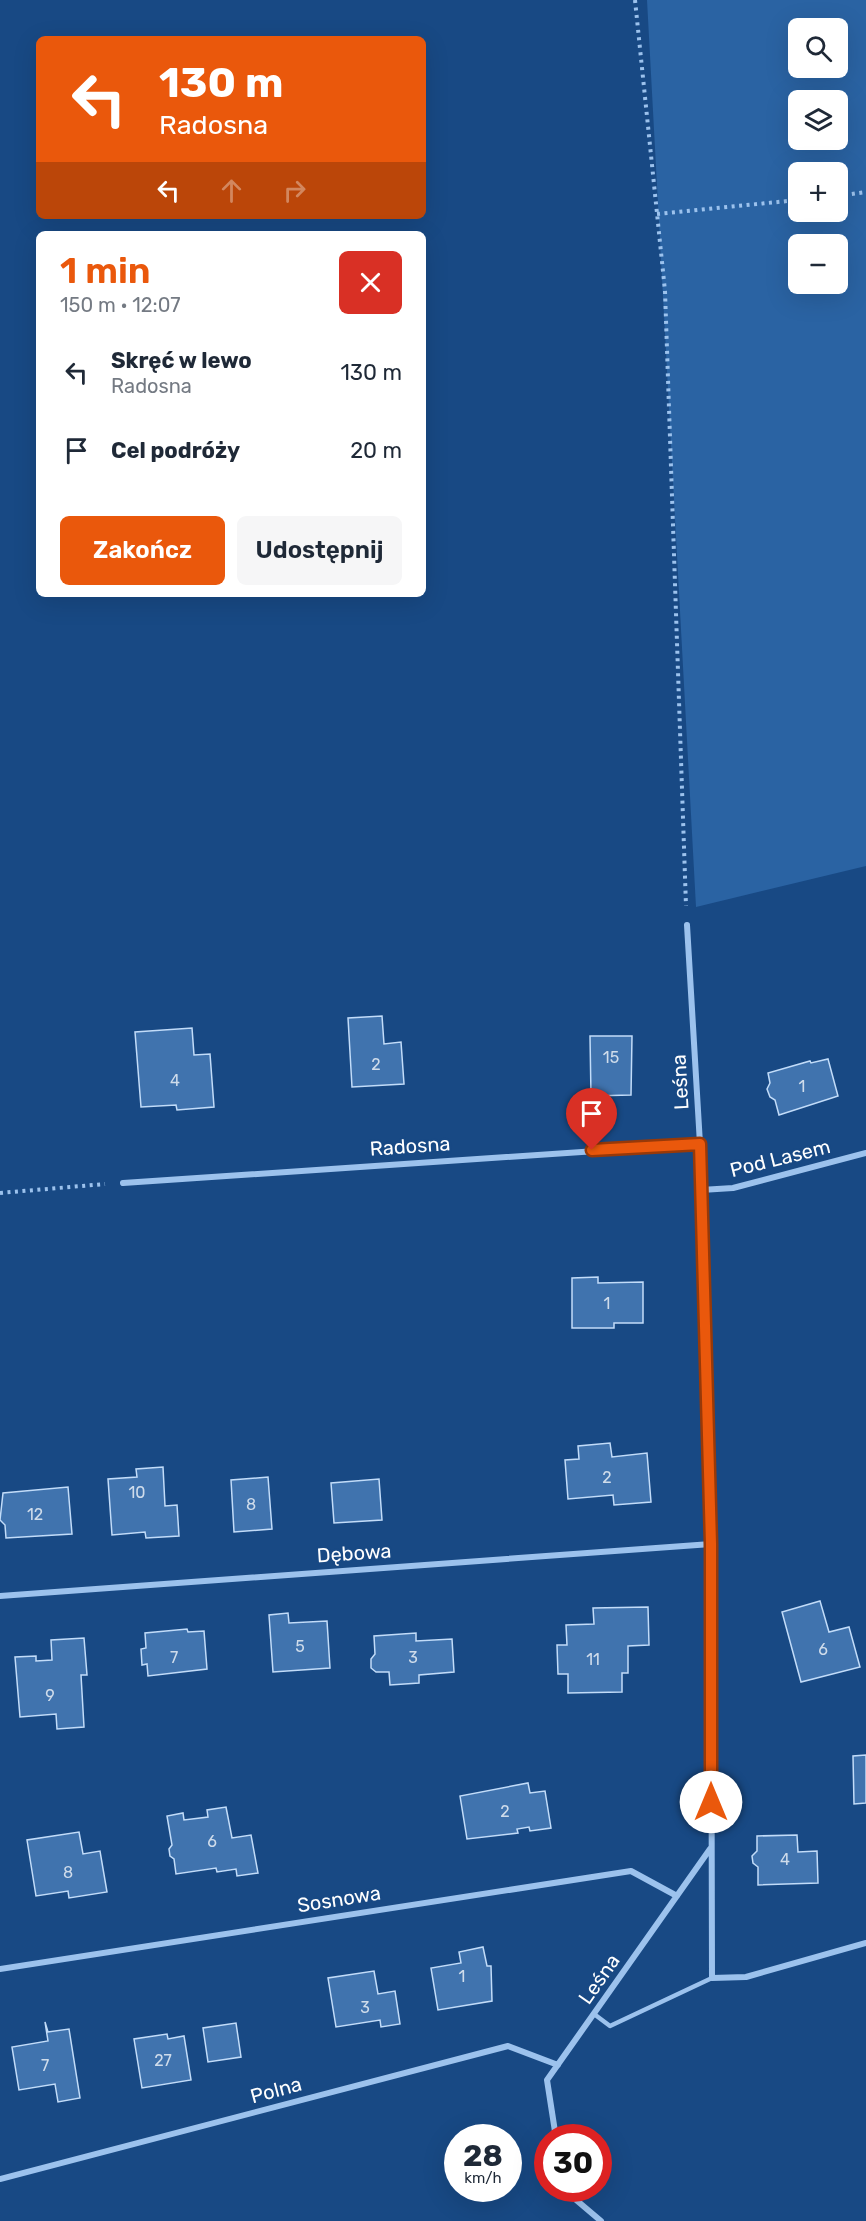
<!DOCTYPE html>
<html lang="pl">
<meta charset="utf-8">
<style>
body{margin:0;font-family:Rubik,sans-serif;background:#f6f6f7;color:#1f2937;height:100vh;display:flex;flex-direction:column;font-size:22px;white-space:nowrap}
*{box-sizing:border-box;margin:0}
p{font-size:20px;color:#747a83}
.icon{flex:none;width:33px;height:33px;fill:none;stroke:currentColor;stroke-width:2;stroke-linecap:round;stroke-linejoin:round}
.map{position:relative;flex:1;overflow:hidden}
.panel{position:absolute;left:36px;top:231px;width:390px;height:366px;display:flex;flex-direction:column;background:#fff;border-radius:9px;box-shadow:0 6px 24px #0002}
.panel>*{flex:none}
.banner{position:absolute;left:36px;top:36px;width:390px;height:183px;border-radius:9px;box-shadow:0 6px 24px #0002;background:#ea580c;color:#fff;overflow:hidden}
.fabs{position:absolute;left:788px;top:18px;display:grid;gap:12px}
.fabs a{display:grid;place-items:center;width:60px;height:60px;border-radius:9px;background:#fff;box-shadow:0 6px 24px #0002;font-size:30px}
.speed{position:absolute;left:444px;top:2124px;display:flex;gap:12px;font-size:30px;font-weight:700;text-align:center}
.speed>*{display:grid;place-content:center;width:78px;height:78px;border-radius:50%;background:#fff;box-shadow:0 6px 24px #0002;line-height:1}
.speed small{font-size:15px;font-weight:400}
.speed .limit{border:9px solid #d22;background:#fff;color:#111}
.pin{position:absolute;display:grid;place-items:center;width:51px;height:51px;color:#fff;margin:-62px -26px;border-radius:50% 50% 50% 0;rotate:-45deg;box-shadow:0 0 6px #0007}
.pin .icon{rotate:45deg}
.me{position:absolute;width:66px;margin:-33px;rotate:0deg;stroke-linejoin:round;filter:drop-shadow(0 0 4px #0008)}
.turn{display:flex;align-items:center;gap:21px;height:126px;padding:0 24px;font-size:27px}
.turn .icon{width:78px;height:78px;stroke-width:2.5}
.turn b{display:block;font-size:42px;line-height:51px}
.lanes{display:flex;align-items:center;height:57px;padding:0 24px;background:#0003;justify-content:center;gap:30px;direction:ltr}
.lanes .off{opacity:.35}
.round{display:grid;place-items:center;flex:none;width:63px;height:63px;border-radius:9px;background:#f6f6f7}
.head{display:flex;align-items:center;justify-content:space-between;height:102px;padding:0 24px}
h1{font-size:36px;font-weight:600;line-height:45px;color:#ea580c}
.action{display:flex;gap:12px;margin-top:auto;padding:12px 24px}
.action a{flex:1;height:69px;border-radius:9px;background:#ea580c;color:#fff;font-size:24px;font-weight:600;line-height:69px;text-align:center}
.action a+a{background:#f6f6f7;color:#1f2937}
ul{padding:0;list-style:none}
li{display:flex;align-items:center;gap:18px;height:78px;padding:0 24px}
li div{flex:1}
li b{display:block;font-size:22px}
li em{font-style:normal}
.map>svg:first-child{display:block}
.green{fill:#2a63a3;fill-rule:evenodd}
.building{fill:#4073ae;stroke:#c2dcf9;stroke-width:1.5}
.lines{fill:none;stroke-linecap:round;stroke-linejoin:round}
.path{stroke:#9cc2ed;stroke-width:4;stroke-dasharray:3 4.5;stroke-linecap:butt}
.service{stroke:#9cc2ed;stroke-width:4.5}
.minor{stroke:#9cc2ed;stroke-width:6}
.route-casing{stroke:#983908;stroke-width:15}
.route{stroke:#ea580c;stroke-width:10}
.labels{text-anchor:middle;stroke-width:4.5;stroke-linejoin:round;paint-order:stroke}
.number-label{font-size:16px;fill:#cfdceb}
.street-label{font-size:20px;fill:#fff;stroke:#184984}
</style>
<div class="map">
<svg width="866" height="2221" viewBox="0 0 866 2221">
<rect width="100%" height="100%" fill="#184984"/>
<path class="green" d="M647 0H866V866L696 907ZM798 28H837V68H798ZM798 100H837V140H798ZM798 172H837V212H798ZM798 244H837V284H798Z"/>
<path class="building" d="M382 1016 384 1044 401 1042 404 1084 352 1087 348 1018Z
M192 1028 194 1055 210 1054 214 1107 177 1110 176 1105 141 1107 135 1032Z
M590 1036H632L631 1095 591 1096Z
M828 1059 838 1096 779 1115 775 1100 770 1097 767 1089 770 1083 768 1073 810 1061 811 1063Z
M598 1277V1283L643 1282V1323H614V1328H572V1278Z
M610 1443 612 1457 647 1453 651 1502 614 1505 613 1495 568 1499 565 1460 579 1459 578 1446Z
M163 1467 165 1506 177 1505 179 1536 146 1538 145 1532 112 1535 108 1479 137 1477 136 1469Z
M268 1477 272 1529 234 1532 231 1480Z
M379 1479 382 1520 334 1523 331 1483Z
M68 1487 72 1534 6 1538 5 1525 0 1520 3 1493Z
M820 1601 829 1632 849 1627 860 1667 801 1682 782 1612Z
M648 1607 649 1645 628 1646V1673H622V1692L568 1693V1674H558L557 1645H567L566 1625 594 1624 593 1608Z
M288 1613 289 1623 327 1621 330 1668 273 1672 269 1615Z
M187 1629 188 1632 204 1631 207 1669 148 1676 147 1664 142 1665 141 1649 146 1648 145 1633Z
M416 1633V1641L452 1639 454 1672 419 1675V1683L390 1685 389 1672H376L371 1668V1659L375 1654 374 1636Z
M84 1638 87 1675H81L84 1727 57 1729 56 1714 20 1717 15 1657 36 1656V1661L52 1660 51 1640Z
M866 1755V1803L854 1804 853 1756Z
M528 1783 530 1793 545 1791 551 1828 530 1831 529 1827 517 1829 518 1833 467 1839 460 1796Z
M226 1807 232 1838 251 1835 258 1873 237 1876 236 1869 217 1872 216 1868 176 1874 174 1859 170 1856 169 1849 172 1845 167 1816 183 1813 184 1820 208 1817 207 1810Z
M79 1832 83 1854 100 1851 107 1892 69 1898 68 1891 36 1896 27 1840Z
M797 1835 798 1852 817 1851 818 1883 758 1885V1867L753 1863 752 1856 757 1851V1836Z
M483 1947 487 1966H491L492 2001 438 2010 431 1968 461 1963 459 1952Z
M374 1971 378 1994 395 1991 400 2024 381 2027 380 2020 336 2027 328 1978Z
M45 2022 48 2032 69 2029 80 2098 58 2102 55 2084 19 2090 12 2047 48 2041Z
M236 2023 241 2057 208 2062 203 2028Z
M167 2034 168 2039 184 2036 191 2080 142 2088 134 2039Z"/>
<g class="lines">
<path class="path" d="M635 0 665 291 686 906
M837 196 866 192
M657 214 798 200
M0 1193 105 1184"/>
<path class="service" d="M594 2014 610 2026 712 1978"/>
<path class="minor" d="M687 925 700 1144 711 1544 712 1978 746 1977 866 1943
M123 1183 700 1144
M701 1190 733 1188 866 1153
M0 1596 711 1544
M0 1969 631 1871 677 1896
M556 2138 547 2080 710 1849
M0 2179 508 2046 558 2065
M571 2188 575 2199 601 2221"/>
</g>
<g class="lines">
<g class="route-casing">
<path id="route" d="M592 1150 700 1144 711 1544V1802"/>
</g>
<use href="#route" class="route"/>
</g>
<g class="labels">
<g class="number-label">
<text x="611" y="1063">15</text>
<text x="376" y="1070">2</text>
<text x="175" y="1086">4</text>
<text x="802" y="1092">1</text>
<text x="607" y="1309">1</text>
<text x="607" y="1483">2</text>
<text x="137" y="1498">10</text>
<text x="251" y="1510">8</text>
<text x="35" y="1520">12</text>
<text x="300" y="1652">5</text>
<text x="823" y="1655">6</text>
<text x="174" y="1663">7</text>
<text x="413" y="1663">3</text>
<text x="593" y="1665">11</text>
<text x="50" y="1701">9</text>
<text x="505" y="1817">2</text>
<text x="212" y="1847">6</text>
<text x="785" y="1865">4</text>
<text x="68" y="1878">8</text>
<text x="462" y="1982">1</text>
<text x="365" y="2013">3</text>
<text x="163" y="2066">27</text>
<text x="45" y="2071">7</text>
</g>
<g class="street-label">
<text transform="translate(680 1082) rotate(-93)" y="7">Leśna</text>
<text transform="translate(410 1146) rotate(-4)" y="7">Radosna</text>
<text transform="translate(780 1158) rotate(-14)" y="7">Pod Lasem</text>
<text transform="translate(354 1553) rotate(-4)" y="7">Dębowa</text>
<text transform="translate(339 1899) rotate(-9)" y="7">Sosnowa</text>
<text transform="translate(599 1979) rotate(-55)" y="7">Leśna</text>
<text transform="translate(276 2090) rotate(-15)" y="7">Polna</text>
</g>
</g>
</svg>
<div class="fabs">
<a><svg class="icon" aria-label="search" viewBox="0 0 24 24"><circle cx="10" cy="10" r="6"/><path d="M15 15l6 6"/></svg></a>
<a><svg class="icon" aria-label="layers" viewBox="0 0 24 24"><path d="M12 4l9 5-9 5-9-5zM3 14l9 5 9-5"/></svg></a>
<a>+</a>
<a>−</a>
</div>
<div class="speed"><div>28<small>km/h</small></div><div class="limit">30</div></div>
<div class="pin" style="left:592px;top:1150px;background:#d93025"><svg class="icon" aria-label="arrive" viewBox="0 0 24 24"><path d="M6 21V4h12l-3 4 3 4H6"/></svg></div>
<svg class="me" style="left:711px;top:1802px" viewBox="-20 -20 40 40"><circle r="19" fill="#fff"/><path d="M0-13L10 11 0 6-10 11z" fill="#ea580c"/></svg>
<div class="banner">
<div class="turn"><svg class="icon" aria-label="left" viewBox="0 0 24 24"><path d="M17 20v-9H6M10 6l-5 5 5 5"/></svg><div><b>130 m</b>Radosna</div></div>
<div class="lanes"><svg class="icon" aria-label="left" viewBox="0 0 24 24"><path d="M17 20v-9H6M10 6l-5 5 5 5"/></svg><svg class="icon off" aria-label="ahead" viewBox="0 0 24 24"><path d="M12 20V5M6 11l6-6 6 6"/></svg><svg class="icon off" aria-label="right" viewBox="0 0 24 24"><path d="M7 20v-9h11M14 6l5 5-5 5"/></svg></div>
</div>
<section class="panel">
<div class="head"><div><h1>1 min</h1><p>150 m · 12:07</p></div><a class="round" style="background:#d93025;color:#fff"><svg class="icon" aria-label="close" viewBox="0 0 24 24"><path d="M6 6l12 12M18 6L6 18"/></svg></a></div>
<ul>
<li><svg class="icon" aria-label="left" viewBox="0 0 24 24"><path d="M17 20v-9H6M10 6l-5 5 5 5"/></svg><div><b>Skręć w lewo</b><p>Radosna</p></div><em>130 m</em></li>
<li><svg class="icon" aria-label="arrive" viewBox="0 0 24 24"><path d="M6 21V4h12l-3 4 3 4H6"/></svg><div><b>Cel podróży</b></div><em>20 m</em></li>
</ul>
<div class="action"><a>Zakończ</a><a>Udostępnij</a></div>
</section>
</div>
